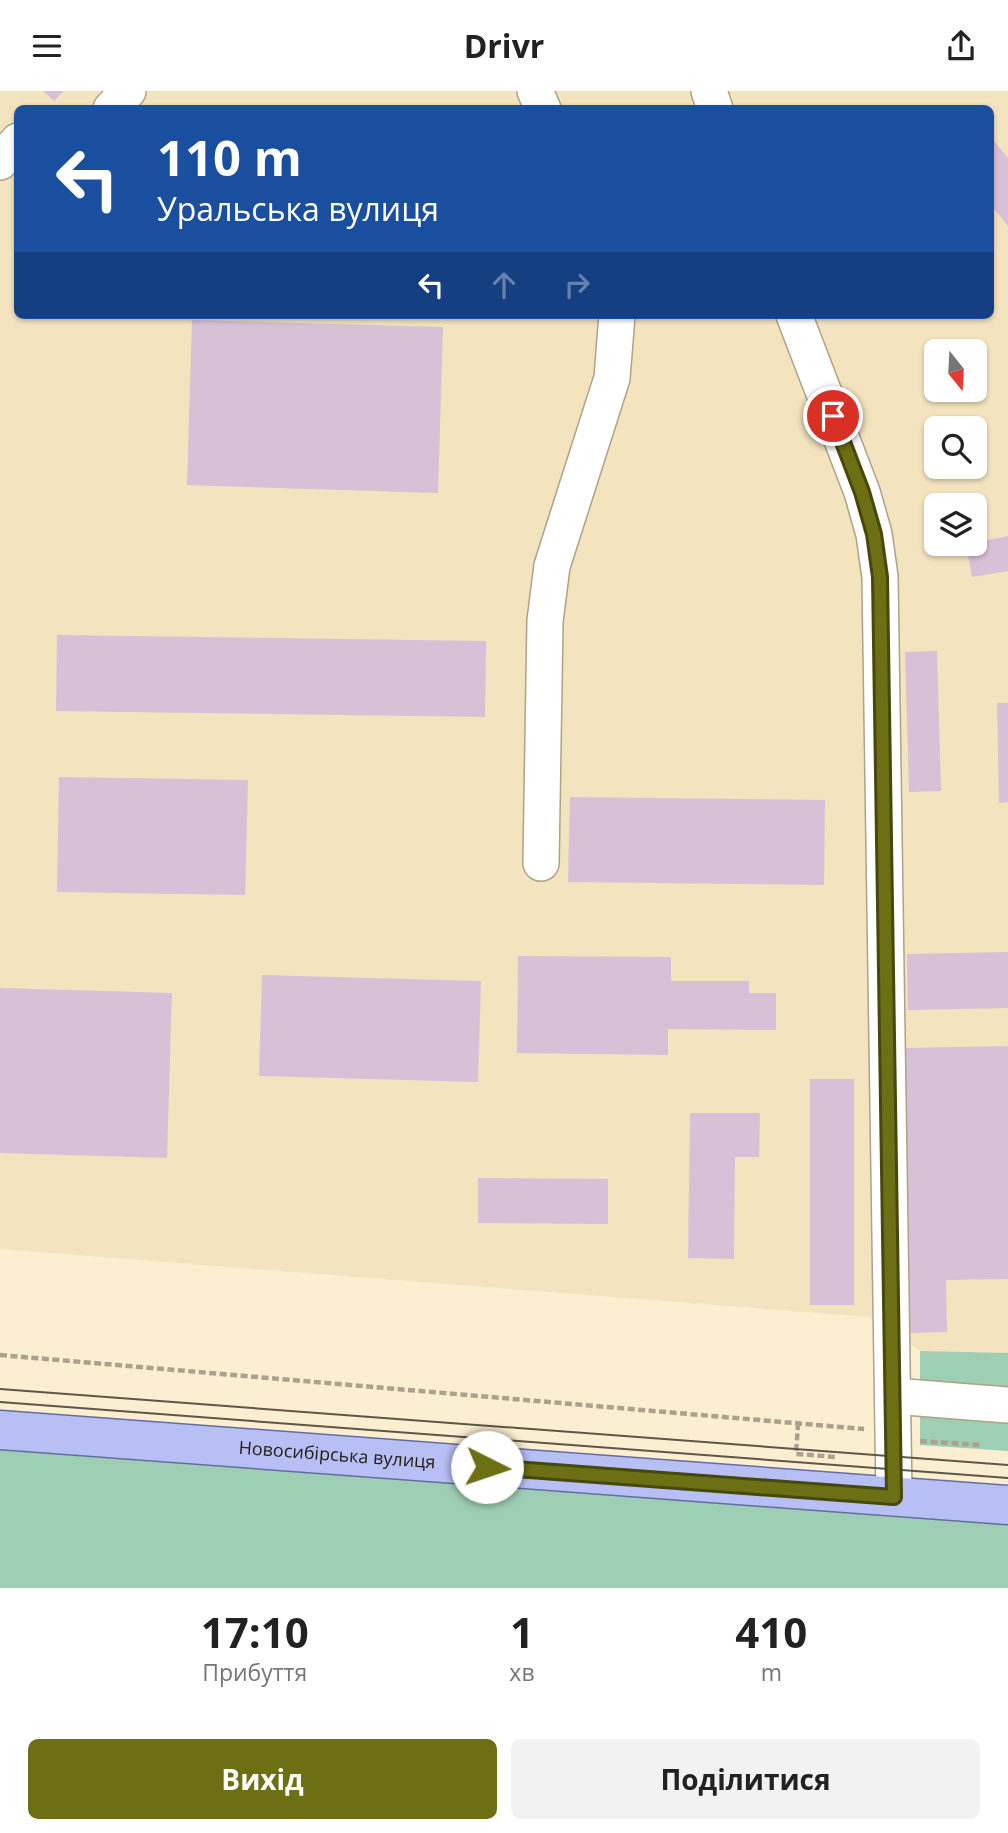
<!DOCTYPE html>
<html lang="uk">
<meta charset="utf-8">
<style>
body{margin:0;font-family:"Open Sans",sans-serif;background:#f2f2f2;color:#222;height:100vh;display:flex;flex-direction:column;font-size:26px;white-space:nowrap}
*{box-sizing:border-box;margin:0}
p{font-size:23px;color:#767676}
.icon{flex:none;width:38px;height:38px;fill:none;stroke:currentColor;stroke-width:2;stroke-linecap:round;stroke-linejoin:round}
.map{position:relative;height:1497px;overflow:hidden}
.panel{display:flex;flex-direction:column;background:#fff;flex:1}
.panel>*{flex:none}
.top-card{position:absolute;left:14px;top:14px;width:980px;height:214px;border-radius:10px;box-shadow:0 2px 5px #0004;background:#1a4fa0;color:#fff;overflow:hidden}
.needle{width:46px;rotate:162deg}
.fabs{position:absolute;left:924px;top:248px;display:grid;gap:14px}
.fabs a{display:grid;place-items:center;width:63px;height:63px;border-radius:10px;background:#fff;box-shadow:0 2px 5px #0004;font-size:35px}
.pin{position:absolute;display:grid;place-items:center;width:60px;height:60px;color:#fff;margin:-30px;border:4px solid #fff;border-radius:50%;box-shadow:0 2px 7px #0007}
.me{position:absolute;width:77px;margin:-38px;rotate:94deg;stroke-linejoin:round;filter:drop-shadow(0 0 5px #0008)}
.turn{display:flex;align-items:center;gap:24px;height:147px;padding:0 28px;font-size:32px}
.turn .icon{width:91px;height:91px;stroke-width:2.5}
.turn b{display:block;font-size:49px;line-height:60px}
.lanes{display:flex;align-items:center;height:66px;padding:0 28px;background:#0003;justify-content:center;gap:35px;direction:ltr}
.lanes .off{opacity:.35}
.eta{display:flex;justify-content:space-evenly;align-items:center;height:119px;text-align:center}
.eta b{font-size:42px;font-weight:700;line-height:49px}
.action{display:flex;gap:14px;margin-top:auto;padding:14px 28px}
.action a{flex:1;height:80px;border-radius:10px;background:#6c6f13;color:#fff;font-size:28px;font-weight:700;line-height:80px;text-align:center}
.action a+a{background:#f2f2f2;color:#222}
header{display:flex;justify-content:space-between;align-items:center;height:91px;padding:0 28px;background:#fff;font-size:32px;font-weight:700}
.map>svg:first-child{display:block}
.built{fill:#f3e3bf;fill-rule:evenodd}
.green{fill:#9eceb3}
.building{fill:#d8c0d7}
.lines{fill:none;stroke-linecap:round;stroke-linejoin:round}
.minor-casing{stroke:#aea287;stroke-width:38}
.major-casing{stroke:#666ca2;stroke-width:41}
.path{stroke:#aca28c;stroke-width:4.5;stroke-dasharray:7 3.5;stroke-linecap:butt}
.minor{stroke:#fff;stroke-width:35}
.major{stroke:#b8bff5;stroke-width:38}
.tram{stroke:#5e5748;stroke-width:2}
.route-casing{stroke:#46480c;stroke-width:18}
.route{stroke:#6c6f13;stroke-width:12}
.labels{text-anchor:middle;stroke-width:7;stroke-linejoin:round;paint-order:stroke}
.street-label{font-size:18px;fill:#252016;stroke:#fff}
</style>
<header><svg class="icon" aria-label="menu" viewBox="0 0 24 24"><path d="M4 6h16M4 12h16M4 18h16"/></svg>Drivr<svg class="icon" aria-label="share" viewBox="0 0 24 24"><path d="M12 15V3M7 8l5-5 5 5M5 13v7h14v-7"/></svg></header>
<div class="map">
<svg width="1008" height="1497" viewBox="0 0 1008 1497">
<rect width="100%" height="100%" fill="#fbeed1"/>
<path class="built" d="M0 0H1008V1262L920 1260 869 1226 0 1158ZM18 18H990V224H18ZM936 261H975V299H936ZM936 338H975V376H936ZM936 415H975V453H936Z"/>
<path class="green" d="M920 1260 1008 1262V1360L920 1354Z
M0 1359 1008 1434V1497H0Z"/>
<path class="building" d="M43 0H64L54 10Z
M990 45 1008 67V135L990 113Z
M192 229 443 236 438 402 187 394Z
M1008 445V480L972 486 966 453Z
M57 544 486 550 485 626 56 620Z
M937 560 941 700 909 701 905 561Z
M997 612H1008V711L999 712Z
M59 686 248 689 245 804 57 801Z
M570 706 825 709 824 794 568 791Z
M1008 861V917L908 919 907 863Z
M518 865 671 866V890H749V902H776V939L668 938V964L517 962Z
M262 884 481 890 478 991 259 985Z
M0 897 172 902 167 1067 0 1062Z
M1008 955V1188L946 1189 947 1241 910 1242 905 957Z
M810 988H854V1214H810Z
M690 1022H760L759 1066H735L734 1168 688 1167Z
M478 1087 608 1088V1133L478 1132Z"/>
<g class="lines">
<g class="minor-casing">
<path id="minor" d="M535 0 543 18
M709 0 715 18
M111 18 128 0
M0 71 18 50
M794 224 862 401 874 443 880 486 894 1406
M541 772 545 530 552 475 612 287 617 224
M893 1305 1008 1314"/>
</g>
<g class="major-casing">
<g id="major">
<path id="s1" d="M0 1339 1008 1414"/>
</g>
</g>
<path class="path" d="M0 1264 864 1338
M798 1332 796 1363 836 1366
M920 1350 981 1354"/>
<use href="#minor" class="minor"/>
<use href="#major" class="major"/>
<path class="tram" d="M0 1298 1008 1374
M0 1311 1008 1387"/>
</g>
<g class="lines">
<g class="route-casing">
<path id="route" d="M487 1376 894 1406 880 486 874 443 862 401 833 325"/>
</g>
<use href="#route" class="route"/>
</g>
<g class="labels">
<g class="street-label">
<text dy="6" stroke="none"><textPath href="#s1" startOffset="338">Новосибірська вулиця</textPath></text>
</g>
</g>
</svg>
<div class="fabs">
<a><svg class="needle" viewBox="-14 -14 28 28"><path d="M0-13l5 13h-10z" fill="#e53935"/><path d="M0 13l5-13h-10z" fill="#767676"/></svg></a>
<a><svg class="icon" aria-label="search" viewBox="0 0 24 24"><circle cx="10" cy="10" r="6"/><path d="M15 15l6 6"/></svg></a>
<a><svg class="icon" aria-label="layers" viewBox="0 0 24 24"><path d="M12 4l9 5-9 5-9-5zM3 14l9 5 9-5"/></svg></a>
</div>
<div class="pin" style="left:833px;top:325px;background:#d93025"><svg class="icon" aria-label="arrive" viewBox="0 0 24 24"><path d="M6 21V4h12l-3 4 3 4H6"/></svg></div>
<svg class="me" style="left:487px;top:1376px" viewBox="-20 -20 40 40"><circle r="19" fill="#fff"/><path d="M0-13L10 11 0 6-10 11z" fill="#6c6f13"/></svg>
<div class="top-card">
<div class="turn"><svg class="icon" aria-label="left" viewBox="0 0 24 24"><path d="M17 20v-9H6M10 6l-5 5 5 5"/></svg><div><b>110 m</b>Уральська вулиця</div></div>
<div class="lanes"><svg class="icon" aria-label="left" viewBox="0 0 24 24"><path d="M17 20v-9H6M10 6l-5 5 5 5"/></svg><svg class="icon off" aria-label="ahead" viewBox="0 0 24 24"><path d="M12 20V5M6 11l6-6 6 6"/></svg><svg class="icon off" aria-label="right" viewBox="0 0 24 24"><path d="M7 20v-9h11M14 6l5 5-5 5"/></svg></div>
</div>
</div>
<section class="panel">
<div class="eta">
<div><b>17:10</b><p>Прибуття</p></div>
<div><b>1</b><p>хв</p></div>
<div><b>410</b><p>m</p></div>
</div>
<div class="action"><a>Вихід</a><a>Поділитися</a></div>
</section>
